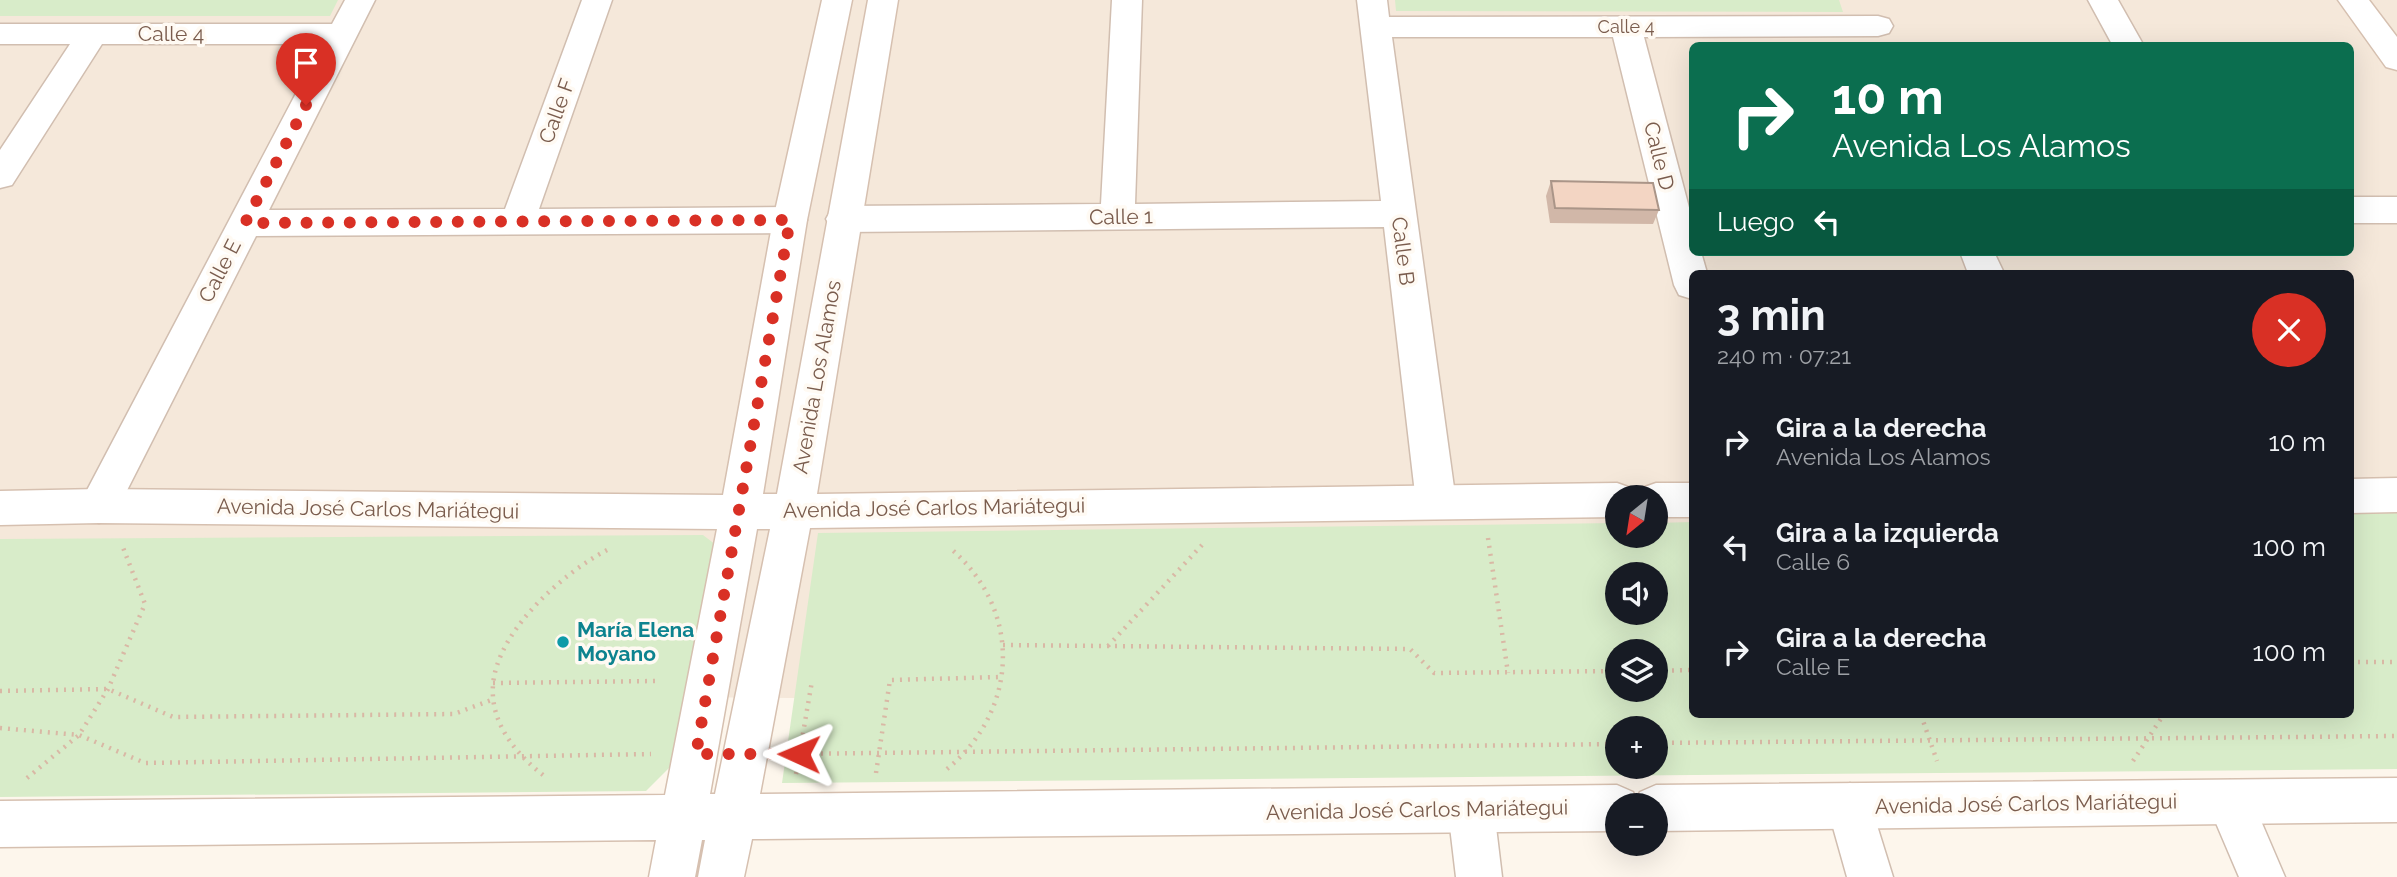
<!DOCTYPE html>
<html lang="es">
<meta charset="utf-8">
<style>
body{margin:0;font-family:Raleway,sans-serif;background:#20242c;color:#f1f3f6;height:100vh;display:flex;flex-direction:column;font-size:26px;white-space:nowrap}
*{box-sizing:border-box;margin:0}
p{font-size:23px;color:#9ea1a6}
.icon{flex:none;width:38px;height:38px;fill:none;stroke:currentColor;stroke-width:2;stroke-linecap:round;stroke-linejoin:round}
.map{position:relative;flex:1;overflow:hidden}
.panel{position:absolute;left:1689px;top:270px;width:665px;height:448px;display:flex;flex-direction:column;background:#171b24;border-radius:10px;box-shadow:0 7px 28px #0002}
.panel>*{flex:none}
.banner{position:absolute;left:1689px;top:42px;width:665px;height:214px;border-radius:10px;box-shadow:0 7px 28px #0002;background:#0b6e4f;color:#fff;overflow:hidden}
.needle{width:46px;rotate:210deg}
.fabs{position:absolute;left:1605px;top:485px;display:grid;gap:14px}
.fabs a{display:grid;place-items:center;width:63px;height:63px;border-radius:50%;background:#171b24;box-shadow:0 7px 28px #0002;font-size:35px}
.pin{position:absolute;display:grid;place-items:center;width:60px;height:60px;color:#fff;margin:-72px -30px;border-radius:50% 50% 50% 0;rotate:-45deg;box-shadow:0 0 7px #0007}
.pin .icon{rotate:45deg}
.me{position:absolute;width:77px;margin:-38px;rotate:271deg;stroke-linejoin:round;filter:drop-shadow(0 0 5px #0008)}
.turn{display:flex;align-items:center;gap:24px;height:147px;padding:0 28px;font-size:32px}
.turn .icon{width:91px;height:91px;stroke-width:2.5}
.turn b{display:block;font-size:49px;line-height:60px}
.then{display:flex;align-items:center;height:66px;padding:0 28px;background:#0003;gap:14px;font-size:26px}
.round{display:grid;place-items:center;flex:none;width:74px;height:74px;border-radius:37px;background:#20242c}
.headline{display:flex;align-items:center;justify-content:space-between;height:119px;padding:0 28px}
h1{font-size:42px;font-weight:700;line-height:52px}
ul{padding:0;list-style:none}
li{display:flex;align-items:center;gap:21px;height:105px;padding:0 28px}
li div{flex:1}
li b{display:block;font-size:26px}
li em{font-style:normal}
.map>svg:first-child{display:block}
.residential{fill:#f5e8da;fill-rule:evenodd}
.green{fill:#d8ecc9;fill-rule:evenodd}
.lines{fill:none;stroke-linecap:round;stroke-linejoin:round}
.street-casing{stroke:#d1beb0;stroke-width:3}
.secondary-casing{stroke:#d6c0b0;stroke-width:3}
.path{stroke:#d9b8a5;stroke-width:4.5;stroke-dasharray:2 6;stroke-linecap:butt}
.street{fill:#fff;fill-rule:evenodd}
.secondary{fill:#fff;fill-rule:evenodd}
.wall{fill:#d1b7a8}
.building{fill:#f3d5c3;stroke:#aa9588;stroke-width:2}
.route{stroke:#d93025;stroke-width:12;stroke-dasharray:0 21.6}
.culture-dot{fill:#0f9aa8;stroke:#fffaf3;stroke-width:2.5}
.labels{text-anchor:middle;stroke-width:7;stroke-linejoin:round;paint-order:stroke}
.far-street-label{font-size:18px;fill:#7a5c4d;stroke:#fffaf3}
.street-label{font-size:21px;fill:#7a5c4d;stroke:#fffaf3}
.culture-label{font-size:21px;font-weight:bold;fill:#0d838f;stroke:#fffaf3;text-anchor:start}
</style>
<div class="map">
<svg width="2397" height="877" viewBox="0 0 2397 877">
<rect width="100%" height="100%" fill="#fdf6ec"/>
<path class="residential" d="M0 0H2397V713L2350 712V273H1692V706L0 691ZM1692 46H2350V252H1692ZM1617 497H1656V536H1617ZM1617 574H1656V612H1617ZM1617 651H1656V690H1617Z"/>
<path class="green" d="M0 0H338L330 16H0Z
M1395 0H1839L1843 12 1396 11Z
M2397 513V769L782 783 818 533 1617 523V536H1656V523L1692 522V714H2350V514ZM1656 574V612H1617V574ZM1656 651V690H1617V651ZM1656 728V766H1617V728Z
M703 535 720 548 670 767 646 791 0 797V539Z"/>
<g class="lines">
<g class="street-casing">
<path id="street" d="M345 0H375L269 210 505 209 582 0H612L539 209 790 207 802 211 807 220 802 229 790 233 256 236 113 518 99 523 85 518 79 506 85 494 322 44H102L12 185 0 188V150L70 44H0V24H332Z
M1112 0H1142L1135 204 1381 201 1357 0H1387L1389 17 1878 16 1889 19 1893 26 1889 33 1878 36 1644 37 1692 219V252H1701L1707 273H1692V299L1679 295 1674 285 1613 37H1392L1456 502 1450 514 1436 519 1422 514 1416 502 1384 227 843 232 831 228 826 219 831 210 843 206 1101 204Z
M2088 0H2118L2144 46H2113Z
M2350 197H2397V223H2350Z
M1960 252H1994L2004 273H1968Z
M2230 780 2246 786 2285 877H2239L2207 802 2214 786Z
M1850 783 1866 790 1893 877H1847L1827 806 1834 790Z
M1471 787 1487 794 1494 810 1502 877H1456L1448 810 1455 794Z"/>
</g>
<g class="secondary-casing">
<path id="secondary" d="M822 0H852L807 220 763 494H777L868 0H898L817 494 1617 483 1631 488 1635 497H1617V517L810 528 760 794 1617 785 1633 792 1636 800 1640 792 1656 785 2397 778V822L1656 831V805H1617V831L752 839 744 877H698L705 840H702L695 877H649L656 840 0 847V801L665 795 717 529 99 523 0 525V491L99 489 723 495 773 220ZM757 529H770L715 794H710Z
M2338 0H2369L2397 37V70L2386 67Z
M2397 478V512L2350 513V479Z
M1656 483H1692V517H1656V497H1638L1642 488Z"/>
</g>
<path class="path" d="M1488 538 1508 673
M1003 645 1410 649 1434 673 1617 671
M1108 646 1202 545
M2350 662H2397
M1656 671 1692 670
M493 683 657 681
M0 691 108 689 173 717 454 714 494 699
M1905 714H1925
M1921 715 1937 761
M0 728 79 735 145 763 651 754
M1656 743 2397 736
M789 754 1617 744
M2133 761 2164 714
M947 769C1020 709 1022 609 950 548
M876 773 890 680 1001 677
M796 774 812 681
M543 775C516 754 490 723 493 685 497 631 563 573 607 550
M27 778 79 735 108 689 145 604 122 545"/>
<use href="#street" class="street"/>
<use href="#secondary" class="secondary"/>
</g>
<path class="wall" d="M1551 181 1659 210 1653 224 1550 223 1546 196Z"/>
<path class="building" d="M1551 181 1653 183 1659 210 1555 208Z"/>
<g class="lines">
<path class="route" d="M306 105 245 223 790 220 696 754H799"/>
</g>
<circle class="culture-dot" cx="563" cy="642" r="7"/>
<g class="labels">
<g class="far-street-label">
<text x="1626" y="33">Calle 4</text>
</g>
<g class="street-label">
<text x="171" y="41">Calle 4</text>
<text transform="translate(557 111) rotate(-70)" y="7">Calle F</text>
<text transform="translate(1659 156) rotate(76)" y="7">Calle D</text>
<text transform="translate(1121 217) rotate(-1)" y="7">Calle 1</text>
<text transform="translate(1403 251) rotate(83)" y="7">Calle B</text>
<text transform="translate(220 271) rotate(-63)" y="7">Calle E</text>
<text transform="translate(817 377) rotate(-80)" y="7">Avenida Los Alamos</text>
<text transform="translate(934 508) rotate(-1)" y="7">Avenida José Carlos Mariátegui</text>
<text transform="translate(368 509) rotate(1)" y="7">Avenida José Carlos Mariátegui</text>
<text transform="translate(2026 804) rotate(-1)" y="7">Avenida José Carlos Mariátegui</text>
<text transform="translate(1417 810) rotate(-1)" y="7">Avenida José Carlos Mariátegui</text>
</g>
<g class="culture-label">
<text x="577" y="637">María Elena<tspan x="577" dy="24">Moyano</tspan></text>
</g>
</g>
</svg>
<div class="fabs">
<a><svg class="needle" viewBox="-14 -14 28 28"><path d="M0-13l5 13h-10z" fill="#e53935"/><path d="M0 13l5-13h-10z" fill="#9ea1a6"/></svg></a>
<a><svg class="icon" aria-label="sound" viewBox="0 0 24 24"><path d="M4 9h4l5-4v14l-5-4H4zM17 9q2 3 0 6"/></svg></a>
<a><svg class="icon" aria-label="layers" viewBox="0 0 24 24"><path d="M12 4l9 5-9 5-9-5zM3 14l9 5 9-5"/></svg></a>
<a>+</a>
<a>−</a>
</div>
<div class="pin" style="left:306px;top:105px;background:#d93025"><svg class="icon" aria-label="arrive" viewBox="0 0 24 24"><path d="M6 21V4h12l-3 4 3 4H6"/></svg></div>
<svg class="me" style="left:799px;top:754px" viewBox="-20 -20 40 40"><path d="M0-17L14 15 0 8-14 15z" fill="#d93025" stroke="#fff" stroke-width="4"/></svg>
<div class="banner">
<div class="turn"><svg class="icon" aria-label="right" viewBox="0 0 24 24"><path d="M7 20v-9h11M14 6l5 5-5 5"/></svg><div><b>10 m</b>Avenida Los Alamos</div></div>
<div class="then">Luego<svg class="icon" aria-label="left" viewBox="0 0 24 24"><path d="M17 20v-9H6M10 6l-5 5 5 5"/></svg></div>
</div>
<section class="panel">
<div class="headline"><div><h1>3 min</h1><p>240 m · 07:21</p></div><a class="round" style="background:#d93025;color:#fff"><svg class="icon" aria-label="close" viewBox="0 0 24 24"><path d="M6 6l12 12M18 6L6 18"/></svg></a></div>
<ul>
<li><svg class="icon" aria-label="right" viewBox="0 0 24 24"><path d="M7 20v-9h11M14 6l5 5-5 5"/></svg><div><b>Gira a la derecha</b><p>Avenida Los Alamos</p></div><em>10 m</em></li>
<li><svg class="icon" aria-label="left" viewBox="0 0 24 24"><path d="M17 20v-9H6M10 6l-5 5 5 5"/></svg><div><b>Gira a la izquierda</b><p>Calle 6</p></div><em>100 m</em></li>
<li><svg class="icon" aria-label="right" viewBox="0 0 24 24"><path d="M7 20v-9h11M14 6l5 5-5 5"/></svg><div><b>Gira a la derecha</b><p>Calle E</p></div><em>100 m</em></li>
</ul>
</section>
</div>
